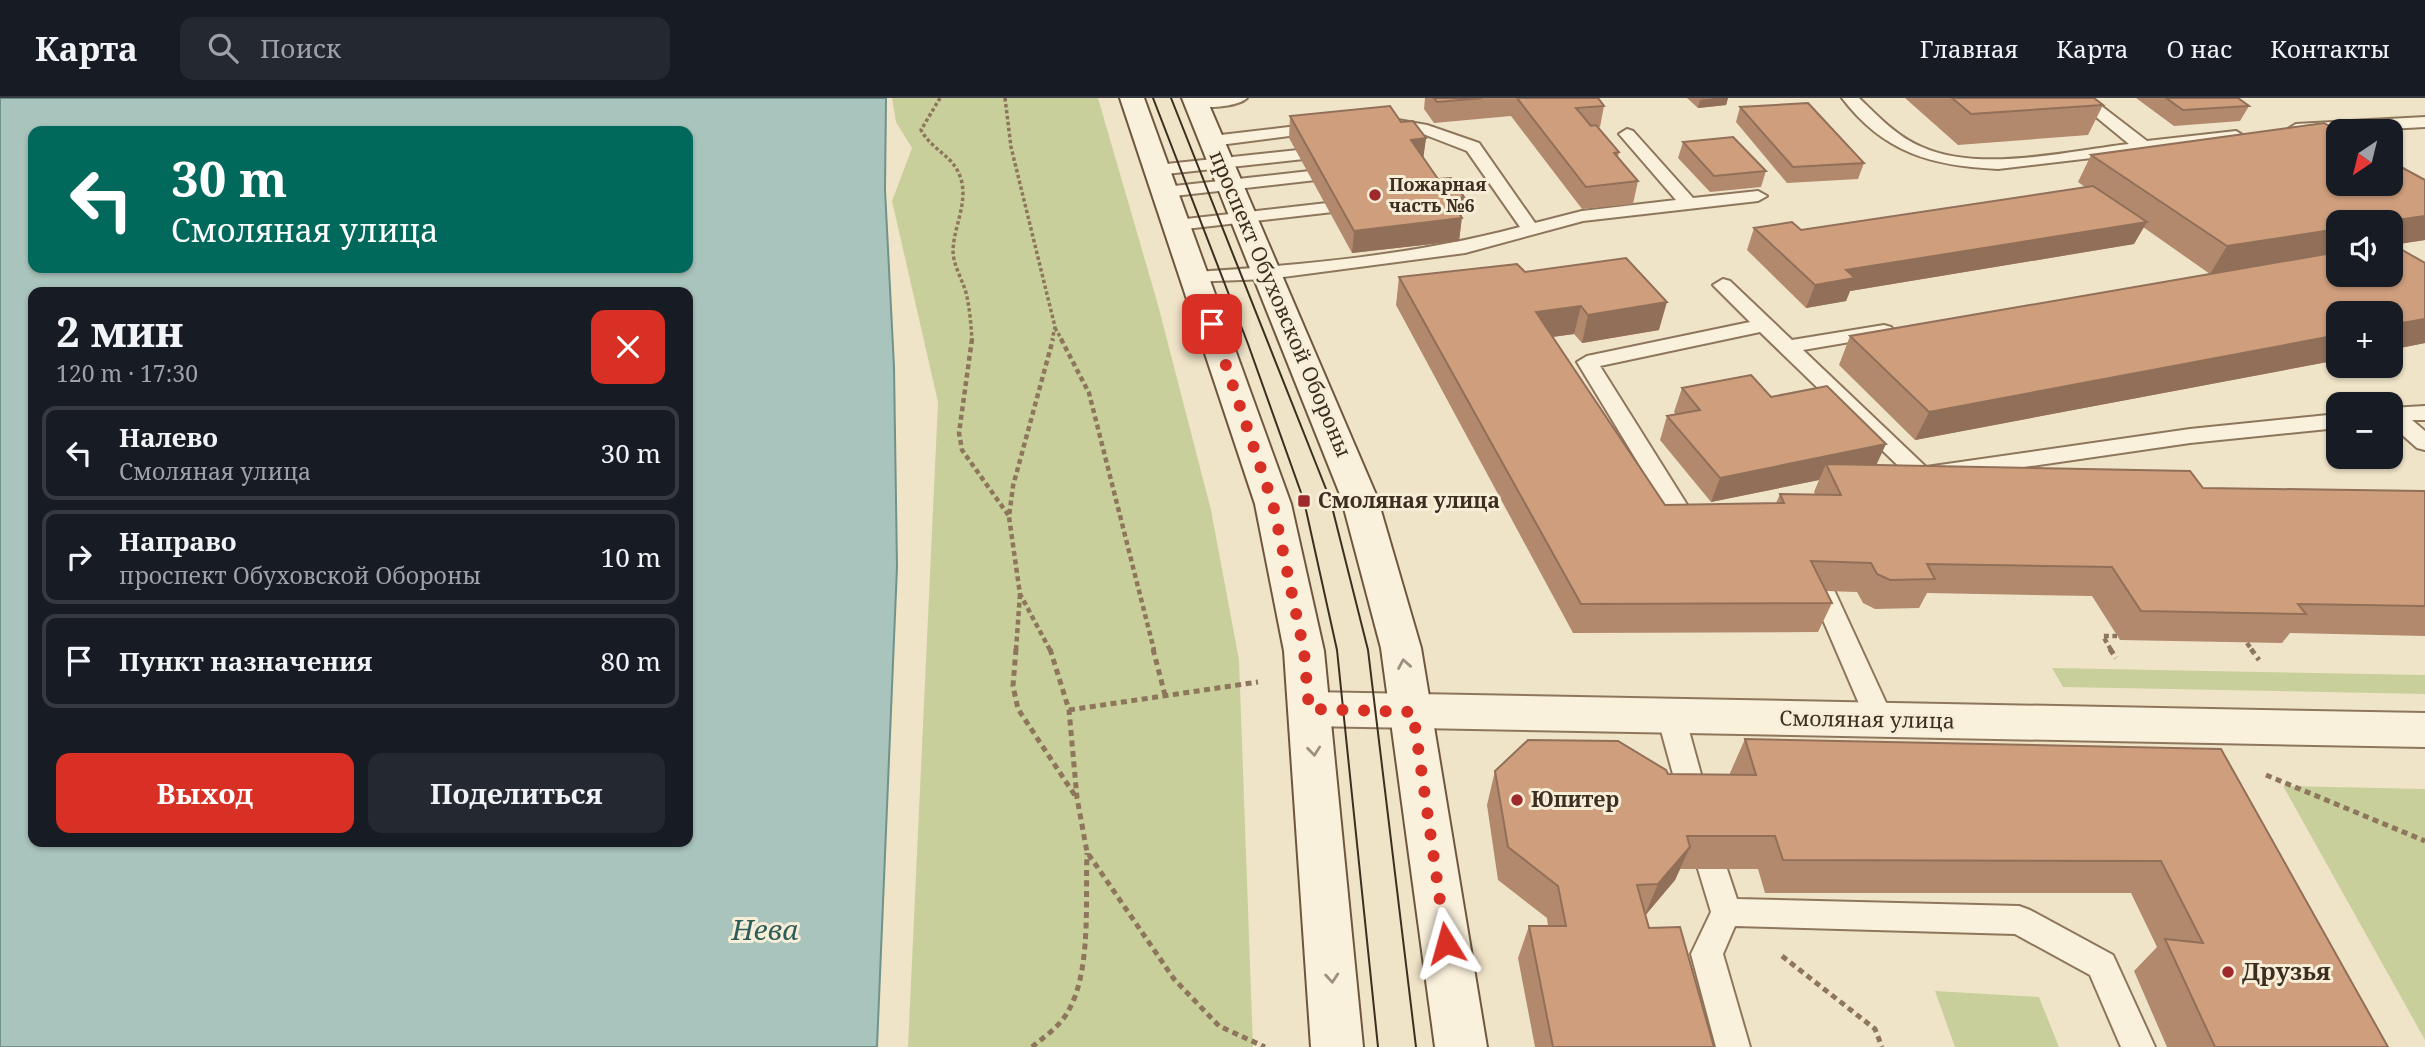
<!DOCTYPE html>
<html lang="ru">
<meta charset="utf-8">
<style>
body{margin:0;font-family:"Noto Serif",serif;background:#242831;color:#f1f3f6;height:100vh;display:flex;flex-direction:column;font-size:26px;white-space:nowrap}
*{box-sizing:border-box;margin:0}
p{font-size:23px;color:#9ea1a6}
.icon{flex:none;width:38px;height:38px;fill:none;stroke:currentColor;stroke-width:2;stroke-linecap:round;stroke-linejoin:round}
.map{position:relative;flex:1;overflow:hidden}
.sheet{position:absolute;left:28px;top:189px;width:665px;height:560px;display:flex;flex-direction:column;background:#171b24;border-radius:14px;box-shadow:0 2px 5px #0004}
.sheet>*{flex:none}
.top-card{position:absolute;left:28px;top:28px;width:665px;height:147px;border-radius:14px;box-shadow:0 2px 5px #0004;background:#00695c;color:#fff;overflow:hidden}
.needle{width:46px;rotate:215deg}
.buttons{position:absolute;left:2326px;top:21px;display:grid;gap:14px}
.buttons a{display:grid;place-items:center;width:77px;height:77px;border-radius:14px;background:#171b24;box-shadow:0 2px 5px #0004;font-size:35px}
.pin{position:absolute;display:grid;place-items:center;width:60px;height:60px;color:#fff;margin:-30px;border-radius:14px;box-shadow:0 4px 10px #0006}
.me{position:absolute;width:77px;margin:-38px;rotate:352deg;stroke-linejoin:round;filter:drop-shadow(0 0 5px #0008)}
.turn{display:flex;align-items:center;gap:24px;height:147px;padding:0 28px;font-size:32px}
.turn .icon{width:91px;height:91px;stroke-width:2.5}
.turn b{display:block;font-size:49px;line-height:60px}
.round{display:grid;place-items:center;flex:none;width:74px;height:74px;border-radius:14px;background:#242831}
.head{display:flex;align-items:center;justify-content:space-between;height:119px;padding:0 28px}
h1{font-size:42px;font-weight:700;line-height:52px}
.cta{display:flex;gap:14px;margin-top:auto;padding:14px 28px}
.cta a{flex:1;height:80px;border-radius:14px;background:#d93025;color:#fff;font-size:28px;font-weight:700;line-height:80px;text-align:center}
.cta a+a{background:#242831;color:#f1f3f6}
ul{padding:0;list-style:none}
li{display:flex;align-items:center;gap:21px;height:94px;margin:0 14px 10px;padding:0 14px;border:4px solid #363941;border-radius:14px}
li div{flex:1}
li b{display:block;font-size:26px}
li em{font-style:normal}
header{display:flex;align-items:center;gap:42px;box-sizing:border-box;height:98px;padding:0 35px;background:#171b24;border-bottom:2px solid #363941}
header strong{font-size:33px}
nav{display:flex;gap:38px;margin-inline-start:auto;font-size:24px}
.search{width:490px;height:63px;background:#242831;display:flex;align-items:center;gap:18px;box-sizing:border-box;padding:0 24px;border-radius:14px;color:#9ea1a6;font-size:26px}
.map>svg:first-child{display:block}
.green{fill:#c9cf9b}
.water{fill:#a9c4bc;stroke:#6f938a;stroke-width:2;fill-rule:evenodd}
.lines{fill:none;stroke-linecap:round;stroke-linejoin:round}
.service-casing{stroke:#8d765c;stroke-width:4}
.minor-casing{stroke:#8d765c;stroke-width:4}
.secondary-casing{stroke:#6f573f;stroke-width:4}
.path-far2{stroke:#8d765c;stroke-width:3.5;stroke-dasharray:3.5 2.5;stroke-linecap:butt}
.path-far1{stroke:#8d765c;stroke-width:4.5;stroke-dasharray:5 3.5;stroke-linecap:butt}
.path{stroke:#8d765c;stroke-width:5;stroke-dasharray:6 4.5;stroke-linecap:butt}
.service{fill:#faf1dc;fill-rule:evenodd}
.minor{fill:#faf1dc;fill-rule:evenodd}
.secondary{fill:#faf1dc;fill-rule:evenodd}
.tram{stroke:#3d2e20;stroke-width:2}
.wall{fill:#b2896c}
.shaded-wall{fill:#916f58}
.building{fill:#cf9f7d;stroke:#916f58;stroke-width:2}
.oneway{stroke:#9c907e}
.route{stroke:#d93025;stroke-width:12;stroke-dasharray:0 21.6}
.poi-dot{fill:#9e2a2b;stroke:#f7eed8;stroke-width:2.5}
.labels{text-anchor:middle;stroke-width:6;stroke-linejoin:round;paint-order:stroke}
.far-poi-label{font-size:18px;font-weight:bold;fill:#3d2e20;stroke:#f7eed8;text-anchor:start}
.street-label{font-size:21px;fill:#3d2e20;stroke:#f7eed8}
.poi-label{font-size:21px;font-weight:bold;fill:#3d2e20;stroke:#f7eed8;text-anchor:start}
.near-poi-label{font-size:24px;font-weight:bold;fill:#3d2e20;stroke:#f7eed8;text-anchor:start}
.near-water-label{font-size:28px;font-style:italic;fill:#2f5d5a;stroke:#f7eed8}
</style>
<header>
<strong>Карта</strong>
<div class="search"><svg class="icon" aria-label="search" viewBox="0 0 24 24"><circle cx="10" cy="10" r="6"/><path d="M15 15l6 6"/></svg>Поиск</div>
<nav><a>Главная</a><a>Карта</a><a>О нас</a><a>Контакты</a></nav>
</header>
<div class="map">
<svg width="2425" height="949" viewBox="0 0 2425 949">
<rect width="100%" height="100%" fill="#f0e4c8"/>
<path class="green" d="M892 0H1098L1158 207 1211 412 1239 562 1253 949H908L938 304 892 103 912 50 896 24Z
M2052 570 2425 577V596L2063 589Z
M2283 688 2425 691V942Z
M1935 893 2039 899 2059 949H1955Z"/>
<path class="water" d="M0 0H886L885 92 894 269 897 469 877 949H0ZM33 33H688V170H33ZM33 194H688V744H33Z"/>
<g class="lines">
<g class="service-casing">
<path id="service" d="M1247 0C1238 9 1196 13 1187 4L1192 0Z
M1842 0H1859C1878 18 1897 39 1922 49 1980 75 2068 53 2129 46L2073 0H2091L2147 43 2236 33 2244 38 2236 43 1998 71C1932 68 1884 55 1842 0Z
M2425 19V29L2296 36 2288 31 2296 26Z
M1386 20 1427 27 1479 45 1535 125 1582 113 1676 102 1619 36 1627 31 1633 33 1693 100 1758 93 1767 98 1758 103 1583 123 1465 155 1268 181 1189 184 1186 180 1196 174C1304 167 1415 157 1520 129L1467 53 1418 34 1380 28V22Z
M1322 25 1328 27V33L1212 48 1204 43 1212 38Z
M1298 52 1304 53 1306 57 1304 61 1157 77 1148 72 1157 67Z
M1310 73 1319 78 1316 82 1165 99 1156 94 1165 89Z
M1327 105 1333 106 1336 110 1333 114 1177 132 1168 127 1177 122Z
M1723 181 1730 183 1792 242 1884 227 1891 229 1894 233 1891 237 1803 252 1926 369 2190 331 2338 316V330L2190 345 1921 384 1913 382 1760 234 1600 268 1691 413 1687 419H1671L1577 264 1587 258 1750 224 1713 187Z
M2425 308V322H2412L2425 333V352L2417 350 2390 326V310Z
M1823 485 1832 488 1835 494 1894 622 1890 630 1880 633 1870 630 1866 622 1811 494 1814 488Z
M1671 607 1681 610 1685 618 1710 709 1706 717 1696 721 1686 717 1682 709 1657 618 1661 610Z
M1713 758 1724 762 1737 801 2019 808 2030 812 2113 857 2155 949H2121L2090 877 2015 836 1735 828 1723 856 1750 949H1716L1691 856 1711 814 1698 771 1702 762Z"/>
</g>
<g class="minor-casing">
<path id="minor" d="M1309 594 2425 615V649L1309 628 1294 623 1288 611 1294 599Z"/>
</g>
<g class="secondary-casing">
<path id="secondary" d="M1120 0H1144L1291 406 1324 553 1363 949H1311L1284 553 1255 406Z
M1182 0H1206L1377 399 1421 550 1487 949H1435L1381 550 1341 399Z"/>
</g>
<path class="path-far2" d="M940 0 921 32C933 54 953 56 961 81 968 105 954 128 953 152 953 169 964 183 967 199 970 213 971 228 972 242
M1005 0 1011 49 1055 229 1052 242
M1055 230 1062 242"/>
<path class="path-far1" d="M972 241 959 335 962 352 1009 418
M1061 241 1089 295 1154 552
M2247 545 2252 552
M1016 552 1020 496
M1050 552 1020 496 1009 419 1013 388 1053 241
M2111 552 2103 538H2117"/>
<path class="path" d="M1016 551 1013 588 1018 611 1076 699
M1050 551 1069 612 1077 700 1087 754 1174 881 1219 928 1265 949
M1153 551 1165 597
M2110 551 2116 560
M2251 551 2259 562
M1069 612 1258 584
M2266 677 2425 743
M1782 858 1875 931 1882 949
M1032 949C1044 939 1059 929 1067 915 1092 875 1085 802 1087 755"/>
<use href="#service" class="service"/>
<use href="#minor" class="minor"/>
<use href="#secondary" class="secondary"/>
<path class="tram" d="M1153 0 1248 246 1304 403 1337 552 1378 949
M1171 0 1330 401 1368 552 1416 949"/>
</g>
<path class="wall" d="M1425 0H1598L1604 8 1600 29H1598L1619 54 1618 59 1638 83 1633 106 1582 111 1511 18 1434 25 1424 11Z
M1687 0H1728L1726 7 1698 10Z
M1905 0H2094L2103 7 2088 37 1958 47Z
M2136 0H2238L2249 8 2240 23 2174 28Z
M1740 9 1864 65 1858 81 1787 85 1736 24Z
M1290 18 1426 40 1423 60 1462 120 1459 143 1352 155 1289 40Z
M1683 44 1766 73 1761 89 1710 94 1678 60Z
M2091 57 2425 82V142L2394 147 2425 165V245L2390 252V215H2338V262L1915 342 1839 267 1850 238 2257 168 2210 176 2143 129 2134 146 1850 193 1846 203 1806 210 1747 152 1754 130 1801 132 2085 89 2078 84Z
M1525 174 1659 232 1582 245 1574 236 1552 239 1665 407 1776 405 1780 396H1815L1814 394 1819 382 1711 404 1660 342 1667 318 1676 317 1674 314 1682 290 1771 299 1876 367 2203 390 2425 393V538L2290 535 2282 545 2120 542 2092 498 1927 495 1919 510 1875 511 1863 505 1857 494 1826 493 1832 505 1818 534 1573 535 1396 207 1399 179Z
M1745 641 2221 651 2388 949H2167L2134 873 2157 849 2131 795H1765L1758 771H1680L1675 782 1645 817 1649 830 1714 949H1535L1518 860 1529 828H1548L1547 820 1498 782 1487 707 1495 673 1730 677V675Z"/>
<path class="shaded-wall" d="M1715 0H1728L1726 7 1698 10 1700 2Z
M1426 40 1423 62 1411 42Z
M1464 99 1459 143 1352 155 1354 133 1449 101Z
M2425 118V142L2390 147V124H2382Z
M2147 124 2134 146 1850 193 1846 203 1806 210 1815 187 1846 172Z
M2338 131V155L2210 176 2227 148Z
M1667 204 1659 232 1582 245 1588 217Z
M1581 208 1574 236 1530 242 1536 214Z
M2425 221V245L2390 252V227Z
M2338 237V262L1915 342 1929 314Z
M1886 346 1875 370 1826 366 1819 382 1711 404 1720 380Z
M1690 749 1675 782 1644 819 1658 786Z"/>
<path class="building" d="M1434 0H1482L1437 4Z
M1517 0H1598L1604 8 1576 10 1591 28 1596 27 1619 54 1614 55 1638 83 1586 89Z
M1952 0H2094L2103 7 1971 16Z
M2166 0H2238L2249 8 2183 12Z
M1808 5 1864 65 1793 69 1740 9Z
M1390 8 1401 24 1413 23 1426 40 1411 42 1438 81 1451 80 1464 99 1449 101 1462 120 1354 133 1290 18Z
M2324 25 2338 33V86H2390V63L2425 82V118L2382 124H2338V131L2227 148 2091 57Z
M1733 39 1766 73 1714 78 1683 44Z
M2093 88 2147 124 1846 172 1855 180 1815 187 1754 130 1792 124 1801 132Z
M2390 145 2425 165V221L2390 227V215H2338V237L1929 314 1850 238 2338 154V177H2390Z
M1626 160 1667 204 1588 217 1581 208 1536 214 1665 407 1784 405 1780 396 1841 397 1826 366 2190 373 2203 390 2425 393V508L2298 506 2306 516 2141 513 2112 469 1927 466 1935 481 1890 482 1877 476 1871 465 1811 463 1832 505 1581 506 1399 179 1517 166 1525 174Z
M1751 277 1771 299 1827 288 1886 346 1720 380 1667 318 1700 312 1682 290Z
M1745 641 2221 651 2388 949H2215L2165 841 2203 845 2161 763 1783 762 1775 738H1687L1690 749 1658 786 1637 787 1649 830 1680 829 1714 949H1553L1529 828H1566L1558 788 1508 749 1495 673 1528 642 1618 643 1666 672 1668 676 1756 677Z"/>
<defs><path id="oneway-chevron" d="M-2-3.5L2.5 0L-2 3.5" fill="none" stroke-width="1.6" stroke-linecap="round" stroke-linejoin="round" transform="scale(1.75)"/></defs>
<g class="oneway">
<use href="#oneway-chevron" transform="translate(1404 566) rotate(-100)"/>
<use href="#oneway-chevron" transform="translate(1314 653) rotate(84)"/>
<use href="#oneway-chevron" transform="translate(1332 880) rotate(85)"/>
</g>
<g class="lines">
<path class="route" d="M1212 226 1273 406 1304 553 1309 611 1413 614 1446 845"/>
</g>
<g class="poi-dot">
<circle cx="1375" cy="97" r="7"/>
<rect x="1297" y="396" width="14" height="14" rx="3.5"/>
<circle cx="1517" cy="702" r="7"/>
<circle cx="2228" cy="874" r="7"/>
</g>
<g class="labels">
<g class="far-poi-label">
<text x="1389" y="93">Пожарная<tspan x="1389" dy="21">часть №6</tspan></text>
</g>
<g class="street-label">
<text transform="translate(1280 206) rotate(67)" y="7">проспект Обуховской Обороны</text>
<text transform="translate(1867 622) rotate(1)" y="7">Смоляная улица</text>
</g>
<g class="poi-label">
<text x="1318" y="410">Смоляная улица</text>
<text x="1531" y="709">Юпитер</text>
</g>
<g class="near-poi-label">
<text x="2242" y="882">Друзья</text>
</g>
<g class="near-water-label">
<text x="765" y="842">Нева</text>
</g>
</g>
</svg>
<div class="buttons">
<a><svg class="needle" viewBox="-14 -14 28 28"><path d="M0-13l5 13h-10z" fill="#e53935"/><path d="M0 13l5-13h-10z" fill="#9ea1a6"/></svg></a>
<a><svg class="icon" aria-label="sound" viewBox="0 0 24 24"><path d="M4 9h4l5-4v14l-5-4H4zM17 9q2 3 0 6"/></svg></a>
<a>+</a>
<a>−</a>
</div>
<div class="pin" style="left:1212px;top:226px;background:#d93025"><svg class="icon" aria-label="arrive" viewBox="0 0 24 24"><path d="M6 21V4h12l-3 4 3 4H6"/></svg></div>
<svg class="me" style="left:1446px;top:845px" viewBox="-20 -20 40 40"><path d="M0-17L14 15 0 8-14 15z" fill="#d93025" stroke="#fff" stroke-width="4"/></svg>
<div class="top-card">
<div class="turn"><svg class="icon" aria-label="left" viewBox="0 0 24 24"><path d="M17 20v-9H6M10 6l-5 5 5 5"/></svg><div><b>30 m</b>Смоляная улица</div></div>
</div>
<section class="sheet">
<div class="head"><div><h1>2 мин</h1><p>120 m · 17:30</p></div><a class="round" style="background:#d93025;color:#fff"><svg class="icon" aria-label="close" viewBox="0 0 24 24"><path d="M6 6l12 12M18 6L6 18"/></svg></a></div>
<ul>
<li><svg class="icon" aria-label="left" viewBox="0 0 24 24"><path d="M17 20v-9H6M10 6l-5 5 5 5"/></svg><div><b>Налево</b><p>Смоляная улица</p></div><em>30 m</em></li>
<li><svg class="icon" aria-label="right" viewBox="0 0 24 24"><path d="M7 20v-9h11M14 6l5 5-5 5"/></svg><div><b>Направо</b><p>проспект Обуховской Обороны</p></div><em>10 m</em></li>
<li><svg class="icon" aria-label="arrive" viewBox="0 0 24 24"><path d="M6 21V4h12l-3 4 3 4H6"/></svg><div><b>Пункт назначения</b></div><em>80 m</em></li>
</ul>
<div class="cta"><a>Выход</a><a>Поделиться</a></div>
</section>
</div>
